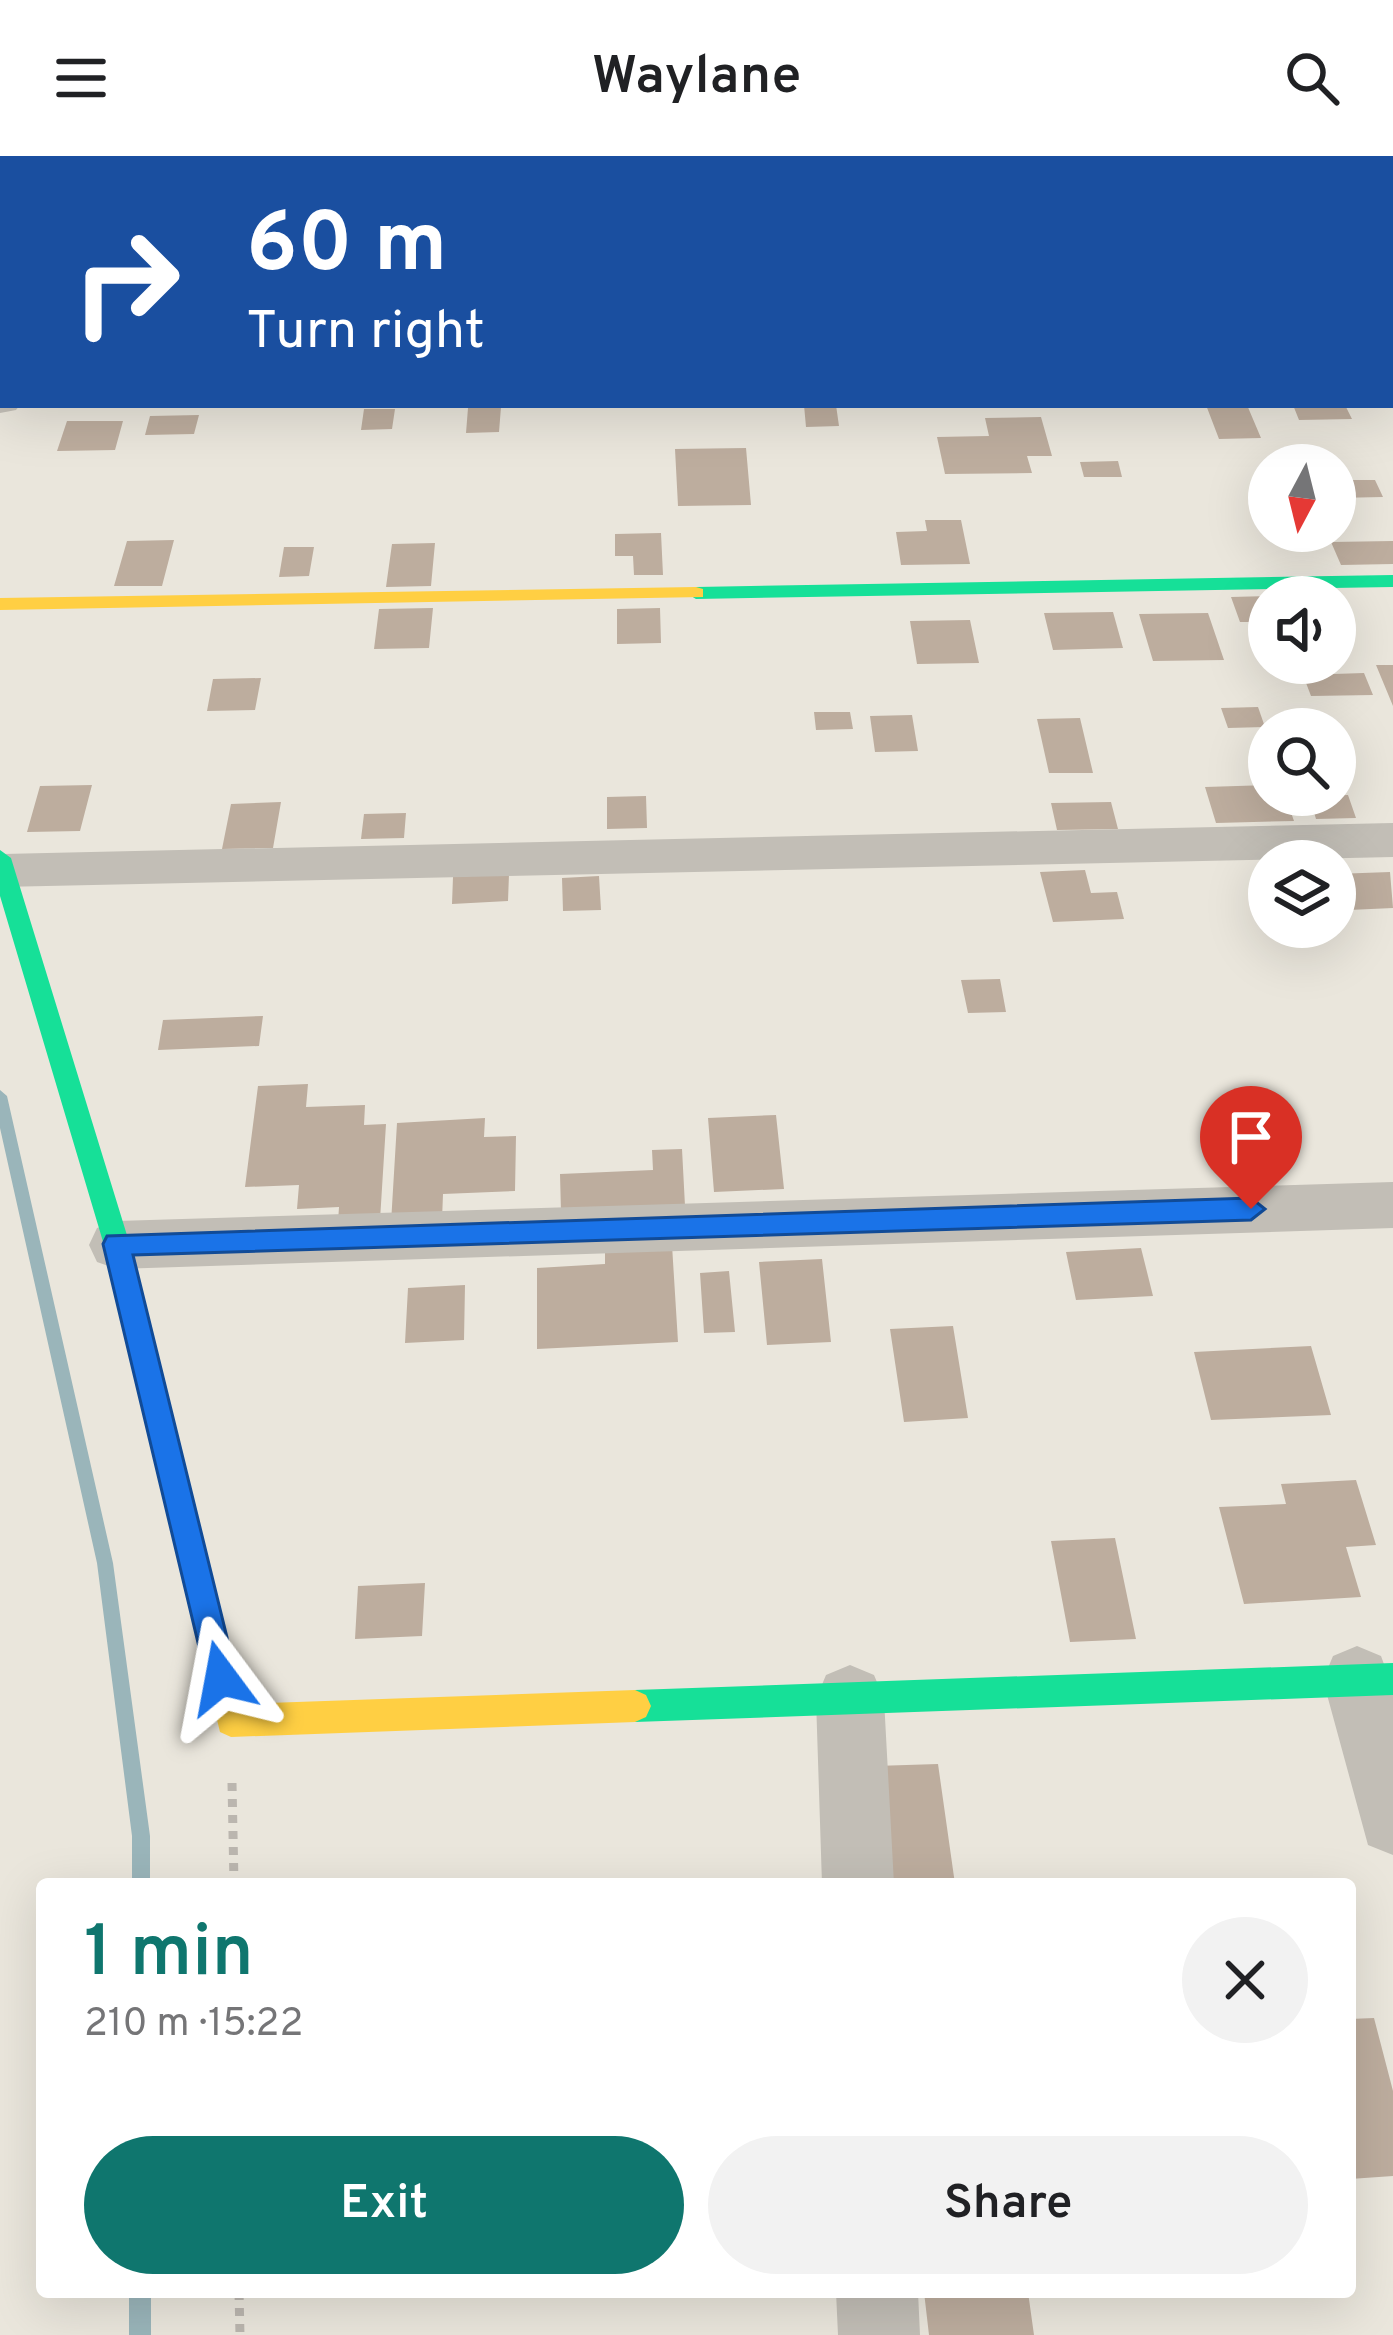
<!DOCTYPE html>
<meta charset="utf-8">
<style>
body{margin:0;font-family:Overpass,sans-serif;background:#f2f2f2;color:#202124;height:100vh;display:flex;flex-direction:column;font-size:45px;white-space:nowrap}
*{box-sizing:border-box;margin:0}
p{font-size:39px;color:#757577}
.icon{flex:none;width:66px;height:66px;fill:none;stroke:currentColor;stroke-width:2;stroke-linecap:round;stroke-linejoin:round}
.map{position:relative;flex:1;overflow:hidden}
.drawer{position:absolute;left:36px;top:1722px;width:1320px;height:420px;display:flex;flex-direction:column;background:#fff;border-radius:12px;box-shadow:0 12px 48px #0002}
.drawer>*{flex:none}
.guide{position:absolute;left:0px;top:0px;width:1395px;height:252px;box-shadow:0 12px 48px #0002;background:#1a4fa0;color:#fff;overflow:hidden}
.needle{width:78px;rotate:187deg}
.buttons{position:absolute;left:1248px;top:288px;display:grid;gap:24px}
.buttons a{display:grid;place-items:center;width:108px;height:108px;border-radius:50%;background:#fff;box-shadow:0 12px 48px #0002;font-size:60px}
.pin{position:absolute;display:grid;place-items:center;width:102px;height:102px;color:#fff;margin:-123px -51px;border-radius:50% 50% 50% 0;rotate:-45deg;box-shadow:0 0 12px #0007}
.pin .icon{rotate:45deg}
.me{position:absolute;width:132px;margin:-66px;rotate:347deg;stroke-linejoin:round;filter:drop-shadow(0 0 9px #0008)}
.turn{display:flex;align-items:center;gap:42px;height:252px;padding:0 48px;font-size:54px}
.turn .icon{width:156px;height:156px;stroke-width:2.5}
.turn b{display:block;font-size:84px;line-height:102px}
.round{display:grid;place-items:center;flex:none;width:126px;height:126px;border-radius:63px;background:#f2f2f2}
.headline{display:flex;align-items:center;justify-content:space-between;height:204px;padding:0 48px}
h1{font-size:72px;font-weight:600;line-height:90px;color:#0f766e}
.cta{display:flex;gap:24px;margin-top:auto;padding:24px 48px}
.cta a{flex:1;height:138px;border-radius:72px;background:#0f766e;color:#fff;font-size:48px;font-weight:600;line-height:138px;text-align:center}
.cta a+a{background:#f2f2f2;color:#202124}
header{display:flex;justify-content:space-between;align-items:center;height:156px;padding:0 48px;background:#fff;font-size:54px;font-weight:600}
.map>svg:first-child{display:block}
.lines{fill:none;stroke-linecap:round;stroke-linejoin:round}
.stream{fill:#9ab5ba;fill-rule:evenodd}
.building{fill:#bdad9e}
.path{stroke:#bbb6af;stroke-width:9;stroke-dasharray:8 8;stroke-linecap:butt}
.street{fill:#c2beb6;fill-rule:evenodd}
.fast{fill:#16e098;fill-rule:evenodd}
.slow{fill:#ffcf43;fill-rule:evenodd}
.route{fill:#1a73e8;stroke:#114b97;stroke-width:3}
</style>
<header><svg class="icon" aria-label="menu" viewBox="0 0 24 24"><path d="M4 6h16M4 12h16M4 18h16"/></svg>Waylane<svg class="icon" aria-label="search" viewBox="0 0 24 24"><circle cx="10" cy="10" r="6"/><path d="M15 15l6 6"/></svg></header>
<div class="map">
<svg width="1393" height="2179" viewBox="0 0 1393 2179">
<rect width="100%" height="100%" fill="#eae6dc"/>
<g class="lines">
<path class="stream" d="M0 934 7 940 113 1407 150 1680V1728H132V1680L97 1407 0 972Z
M129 2136H151V2179H129Z"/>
</g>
<path class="building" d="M804 249H836L839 270 806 271Z
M1206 249H1247L1261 282 1219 283Z
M1293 249H1345L1352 263 1299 264Z
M501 251 499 276 466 277 468 252Z
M364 253H395L392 273 361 274Z
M199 259 194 278 145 279 150 260Z
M1041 261 1052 300H1027L1032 317 945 318 937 281 989 280 985 262Z
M67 265H123L115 294 57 295Z
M746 292 751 349 678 350 675 293Z
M1118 305 1122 321H1084L1080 306Z
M1335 324H1375L1383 341 1335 342Z
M925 364H961L970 408 901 409 896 376 927 375Z
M661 377 663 419H634L633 400H615V378Z
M174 384 162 430H114L127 385Z
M1393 385V408L1341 409 1331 386Z
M435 387 431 430 386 431 392 388Z
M284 391H314L309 420 279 421Z
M1269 440V466H1240L1231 441Z
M433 452 429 492 374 493 379 453Z
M660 452 661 487 617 488V453Z
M1113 456 1123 492 1053 494 1044 457Z
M1208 457 1224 504 1153 505 1139 458Z
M970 464 979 507 917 508 910 465Z
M1376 509H1393V550Z
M1364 517 1373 539 1311 540 1303 519Z
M261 522 255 554 207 555 213 523Z
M1258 551 1265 571 1228 572 1221 552Z
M814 556H850L853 573 816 574Z
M912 559 918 595 875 596 870 560Z
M1080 562 1093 617H1049L1037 563Z
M92 629 80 675 27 676 40 630Z
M1269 629V639H1285L1294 665 1216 667 1205 631Z
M1348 639 1356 662 1316 663 1309 640Z
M646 640 647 672 607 673V641Z
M281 646 273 692 222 693 231 648Z
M1111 646 1118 673 1057 674 1051 647Z
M406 657 404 682 361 683 364 658Z
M1085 714 1091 737 1117 736 1124 763 1053 766 1040 716Z
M1390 716 1393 752 1349 754 1335 718Z
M509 718 508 745 452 748 453 721Z
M599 720 601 754 563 755 562 722Z
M1000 823 1006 856 968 857 961 824Z
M263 860 259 890 158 894 163 864Z
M308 928 306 951 365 949 364 969 386 968 380 1064 338 1066 339 1051 297 1053 299 1029 245 1031 258 930Z
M776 959 784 1033 714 1036 708 962Z
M485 962 484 981 516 980 515 1035 443 1038 442 1064 391 1067 397 967Z
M682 993 685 1050 561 1056 560 1018 653 1014 652 994Z
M672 1089 678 1186 537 1193V1112L605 1108V1092Z
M1141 1092 1153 1140 1076 1144 1066 1096Z
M822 1103 831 1186 767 1189 759 1106Z
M729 1115 735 1176 704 1177 700 1117Z
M465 1129 464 1184 405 1187 408 1132Z
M953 1170 968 1262 904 1266 890 1173Z
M1311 1190 1331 1259 1211 1264 1194 1196Z
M1356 1324 1376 1389 1346 1391 1361 1441 1244 1448 1219 1351 1286 1348 1281 1328Z
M1115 1382 1136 1483 1070 1486 1051 1385Z
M425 1427 422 1480 355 1483 358 1430Z
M938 1608 955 1728H889L875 1610Z
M1374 1862 1393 1935V2020L1350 2023V1863Z
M924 2136H1028L1034 2179H929Z"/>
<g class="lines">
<path class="path" d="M232 1627 234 1728
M239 2136 240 2179"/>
<path class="street" d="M39 0H71L37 3Z
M1392 51H1393V71H1392Z
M3 90V116L0 117V91Z
M1392 211H1393V233H1392Z
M0 235 3 249H20L16 254 0 257Z
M1393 667V701L0 731 3 698Z
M1393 1026V1072L117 1113 97 1106 89 1089 97 1072 117 1065Z
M1357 1490 1381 1500 1393 1533V1699L1368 1689 1323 1524 1333 1500Z
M850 1509 874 1519 884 1543 894 1728H822L816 1543 826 1519Z
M836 2136H918L920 2179H838Z"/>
<path class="fast" d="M1393 419V431L696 443 686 437 696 431Z
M0 694 11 702 130 1089 192 1338 188 1348 177 1352 166 1348 162 1338 104 1089 0 740Z
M1393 1507V1539L635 1566 624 1561 619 1550 624 1539 635 1534Z"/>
<path class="slow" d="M696 431 703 433V441L0 454V442Z
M177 1324 188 1328 192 1338 243 1548 635 1534 646 1539 651 1550 646 1561 635 1566 231 1581 220 1576 162 1338 166 1328Z"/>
</g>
<path class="route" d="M1251 1042 1265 1053 1251 1064 133 1099 237 1522 232 1533 221 1538 209 1533 103 1088 107 1080Z"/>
</svg>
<div class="buttons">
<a><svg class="needle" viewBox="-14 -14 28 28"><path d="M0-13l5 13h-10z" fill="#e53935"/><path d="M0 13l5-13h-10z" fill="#757577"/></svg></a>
<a><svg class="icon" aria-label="sound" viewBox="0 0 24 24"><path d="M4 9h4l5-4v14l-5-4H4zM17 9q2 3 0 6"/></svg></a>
<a><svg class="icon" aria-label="search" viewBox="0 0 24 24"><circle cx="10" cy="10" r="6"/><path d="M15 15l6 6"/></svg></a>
<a><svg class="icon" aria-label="layers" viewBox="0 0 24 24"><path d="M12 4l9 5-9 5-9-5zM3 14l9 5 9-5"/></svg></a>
</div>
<div class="pin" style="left:1251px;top:1053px;background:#d93025"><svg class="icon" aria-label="arrive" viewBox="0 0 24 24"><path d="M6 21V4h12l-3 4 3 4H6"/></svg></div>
<svg class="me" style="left:221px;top:1522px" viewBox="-20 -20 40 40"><path d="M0-17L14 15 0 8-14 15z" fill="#1a73e8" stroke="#fff" stroke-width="4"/></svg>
<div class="guide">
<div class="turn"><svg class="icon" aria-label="right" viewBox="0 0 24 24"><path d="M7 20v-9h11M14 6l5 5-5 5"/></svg><div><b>60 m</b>Turn right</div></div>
</div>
<section class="drawer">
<div class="headline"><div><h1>1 min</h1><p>210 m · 15:22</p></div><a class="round"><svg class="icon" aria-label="close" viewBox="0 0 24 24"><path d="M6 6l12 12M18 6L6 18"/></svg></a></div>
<div class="cta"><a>Exit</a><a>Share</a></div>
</section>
</div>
